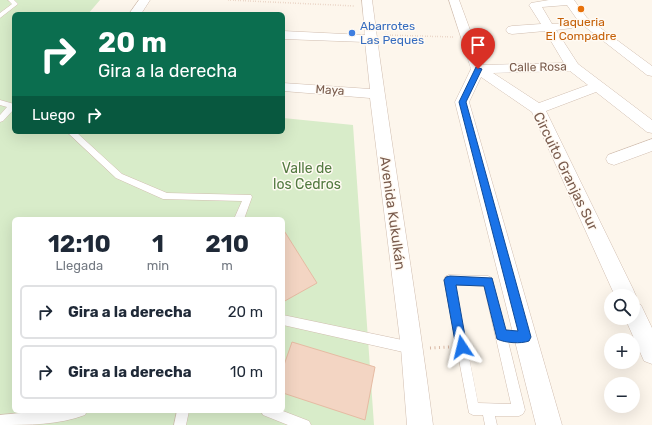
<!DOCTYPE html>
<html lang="es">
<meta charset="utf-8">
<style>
body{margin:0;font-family:Rubik,sans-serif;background:#f2f2f3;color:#1f2937;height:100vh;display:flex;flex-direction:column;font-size:15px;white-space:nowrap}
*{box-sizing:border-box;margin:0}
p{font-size:13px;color:#747a83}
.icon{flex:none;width:22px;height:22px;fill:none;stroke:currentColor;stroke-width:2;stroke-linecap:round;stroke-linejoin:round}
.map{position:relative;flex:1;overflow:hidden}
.panel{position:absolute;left:12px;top:217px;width:273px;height:196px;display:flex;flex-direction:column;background:#fff;border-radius:6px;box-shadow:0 4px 16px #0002}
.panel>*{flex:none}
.hud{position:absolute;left:12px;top:12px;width:273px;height:122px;border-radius:6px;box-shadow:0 4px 16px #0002;background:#0b6e4f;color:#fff;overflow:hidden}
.fabs{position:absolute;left:604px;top:289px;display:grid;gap:8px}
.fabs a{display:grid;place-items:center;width:36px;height:36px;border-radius:50%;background:#fff;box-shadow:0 4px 16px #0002;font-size:20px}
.pin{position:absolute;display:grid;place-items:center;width:34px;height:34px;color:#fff;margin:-41px -17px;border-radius:50% 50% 50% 0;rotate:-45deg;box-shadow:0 0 4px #0007}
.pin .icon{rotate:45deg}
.me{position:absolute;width:44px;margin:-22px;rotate:350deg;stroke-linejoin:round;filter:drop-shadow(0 0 3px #0008)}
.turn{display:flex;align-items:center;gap:14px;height:84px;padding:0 20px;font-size:18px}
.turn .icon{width:52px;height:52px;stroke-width:2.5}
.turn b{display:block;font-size:28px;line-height:34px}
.then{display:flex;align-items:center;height:38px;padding:0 20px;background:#0003;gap:8px;font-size:15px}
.eta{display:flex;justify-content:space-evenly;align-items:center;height:68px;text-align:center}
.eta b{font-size:24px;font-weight:700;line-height:28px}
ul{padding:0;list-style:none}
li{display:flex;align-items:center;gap:12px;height:54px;margin:0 8px 6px;padding:0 12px;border:2px solid #e0e1e3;border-radius:6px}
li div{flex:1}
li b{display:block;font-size:15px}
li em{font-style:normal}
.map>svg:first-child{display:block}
.green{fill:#d8ecc9;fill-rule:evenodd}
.building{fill:#f3d5c3;stroke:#e6bba3}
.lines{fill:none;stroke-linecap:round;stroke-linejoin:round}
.service-casing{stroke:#d1beb0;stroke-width:1}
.minor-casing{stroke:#d1beb0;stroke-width:1}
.path-far1{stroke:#d9b8a5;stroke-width:1.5;stroke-dasharray:0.5 2;stroke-linecap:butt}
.path{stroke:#d9b8a5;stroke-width:3;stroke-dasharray:1 3.5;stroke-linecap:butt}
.service{fill:#fff;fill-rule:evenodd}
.minor{fill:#fff;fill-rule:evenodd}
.route{fill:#1a73e8;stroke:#114b97}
.food-dot{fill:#e8710a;stroke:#fffaf3;stroke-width:1.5}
.shop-dot{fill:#3f7fe0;stroke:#fffaf3;stroke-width:1.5}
.labels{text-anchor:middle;stroke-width:3;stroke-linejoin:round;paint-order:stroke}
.far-food-label{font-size:12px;fill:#c56008;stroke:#fffaf3}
.far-shop-label{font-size:12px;fill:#366cbe;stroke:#fffaf3;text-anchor:start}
.far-street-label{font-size:12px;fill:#7a5c4d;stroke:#fffaf3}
.park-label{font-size:14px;fill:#537a41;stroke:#fffaf3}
.street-label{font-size:14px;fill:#7a5c4d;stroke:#fffaf3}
</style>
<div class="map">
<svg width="652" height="425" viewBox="0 0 652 425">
<rect width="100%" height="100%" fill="#fdf6ec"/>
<path class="green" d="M0 0H100L88 14H14V132H283V118L353 125 374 425H0ZM14 219H283V411H14Z"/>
<path class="building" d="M283 229 317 283 283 302Z
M292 342 375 367 365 420 283 393V368Z"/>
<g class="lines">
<g class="service-casing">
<path id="service" d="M8 0H14L18 4 0 18V13L12 4Z
M0 100 14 104V109L3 121 0 122V115L7 107 0 105Z
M67 132H76L122 174 167 193 251 195 252 197 244 219H234L242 201 163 199 116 178Z
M449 275 488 276 492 278 505 330 529 333 531 337 529 341 525 343 508 341 525 410 523 414 519 416H495L497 425H485L483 415H473L469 413 444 280 445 277ZM455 285 484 286 511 404 478 403Z
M283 315 412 342 416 344 418 348 416 352 412 354 283 325Z
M42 411H87L85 415C59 425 28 425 0 425V415Z
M177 411H189L186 425H174Z
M261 411H283L309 421 311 425H288L263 415Z"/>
</g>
<g class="minor-casing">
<path id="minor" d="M139 0H150L141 14H129Z
M362 0H372C390 142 415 283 433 425H407L401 348 370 98 283 91V83L370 89 365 42 283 39V31L365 35Z
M449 0H459L483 65 564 63 545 31 512 34 508 33 506 30 508 27 512 26 541 24 529 5 531 3 549 0H574L587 18 652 66V76L647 75 579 22 567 5 542 7 552 24H572L574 26 572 28 556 30 578 64 652 120V133L647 132 596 92 546 111 633 289 636 296 634 302 641 305 652 328V364L644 361 625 318H633V296H615L532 112 481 77 469 102 562 425H536L455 102 471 69ZM570 71 588 85 539 103 493 73Z
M652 139V151L614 165 608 163 606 159 608 155Z"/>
</g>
<path class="path-far1" d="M228 0 355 6
M385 35 454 37"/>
<path class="path" d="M430 348 449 347"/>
<use href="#service" class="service"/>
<use href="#minor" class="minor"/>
</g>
<path class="route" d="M476 67 482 69 466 102 531 337 529 341C521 344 505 343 497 339L484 286 456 285 467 347 466 351 462 353 457 351 456 347 444 280 446 277 450 276 492 278 506 330 518 331 459 102Z"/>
<circle class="food-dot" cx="581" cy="9" r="4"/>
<circle class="shop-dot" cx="352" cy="33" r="4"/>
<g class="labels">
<g class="far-food-label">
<text x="581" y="26">Taqueria<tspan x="581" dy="14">El Compadre</tspan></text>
</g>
<g class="far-shop-label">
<text x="360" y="30">Abarrotes<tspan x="360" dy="14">Las Peques</tspan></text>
</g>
<g class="far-street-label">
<text transform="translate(538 67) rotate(-1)" y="4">Calle Rosa</text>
<text transform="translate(330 90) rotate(4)" y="4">Maya</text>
</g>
<g class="park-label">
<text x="307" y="173">Valle de<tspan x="307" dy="16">los Cedros</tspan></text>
</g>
<g class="street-label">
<text transform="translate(566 171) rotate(64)" y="5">Circuito Granjas Sur</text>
<text transform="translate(393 213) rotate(82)" y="5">Avenida Kukulkán</text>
</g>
</g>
</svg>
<div class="fabs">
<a><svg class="icon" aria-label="search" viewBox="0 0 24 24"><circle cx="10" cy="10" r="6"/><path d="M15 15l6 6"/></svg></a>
<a>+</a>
<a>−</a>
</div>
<div class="pin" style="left:478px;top:69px;background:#d93025"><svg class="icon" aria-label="arrive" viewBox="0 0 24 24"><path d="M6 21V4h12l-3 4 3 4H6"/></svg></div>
<svg class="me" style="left:462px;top:347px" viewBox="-20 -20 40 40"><path d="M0-17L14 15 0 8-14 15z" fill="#1a73e8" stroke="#fff" stroke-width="4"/></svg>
<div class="hud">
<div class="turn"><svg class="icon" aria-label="right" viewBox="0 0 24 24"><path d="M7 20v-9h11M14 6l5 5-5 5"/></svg><div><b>20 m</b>Gira a la derecha</div></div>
<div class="then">Luego<svg class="icon" aria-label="right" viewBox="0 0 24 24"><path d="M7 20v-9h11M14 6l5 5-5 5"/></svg></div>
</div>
<section class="panel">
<div class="eta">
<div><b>12:10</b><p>Llegada</p></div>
<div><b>1</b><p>min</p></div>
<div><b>210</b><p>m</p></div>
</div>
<ul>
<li><svg class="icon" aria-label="right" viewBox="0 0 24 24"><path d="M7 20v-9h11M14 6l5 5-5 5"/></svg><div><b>Gira a la derecha</b></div><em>20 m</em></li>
<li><svg class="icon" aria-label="right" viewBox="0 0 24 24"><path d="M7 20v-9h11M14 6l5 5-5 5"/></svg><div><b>Gira a la derecha</b></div><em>10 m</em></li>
</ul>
</section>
</div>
